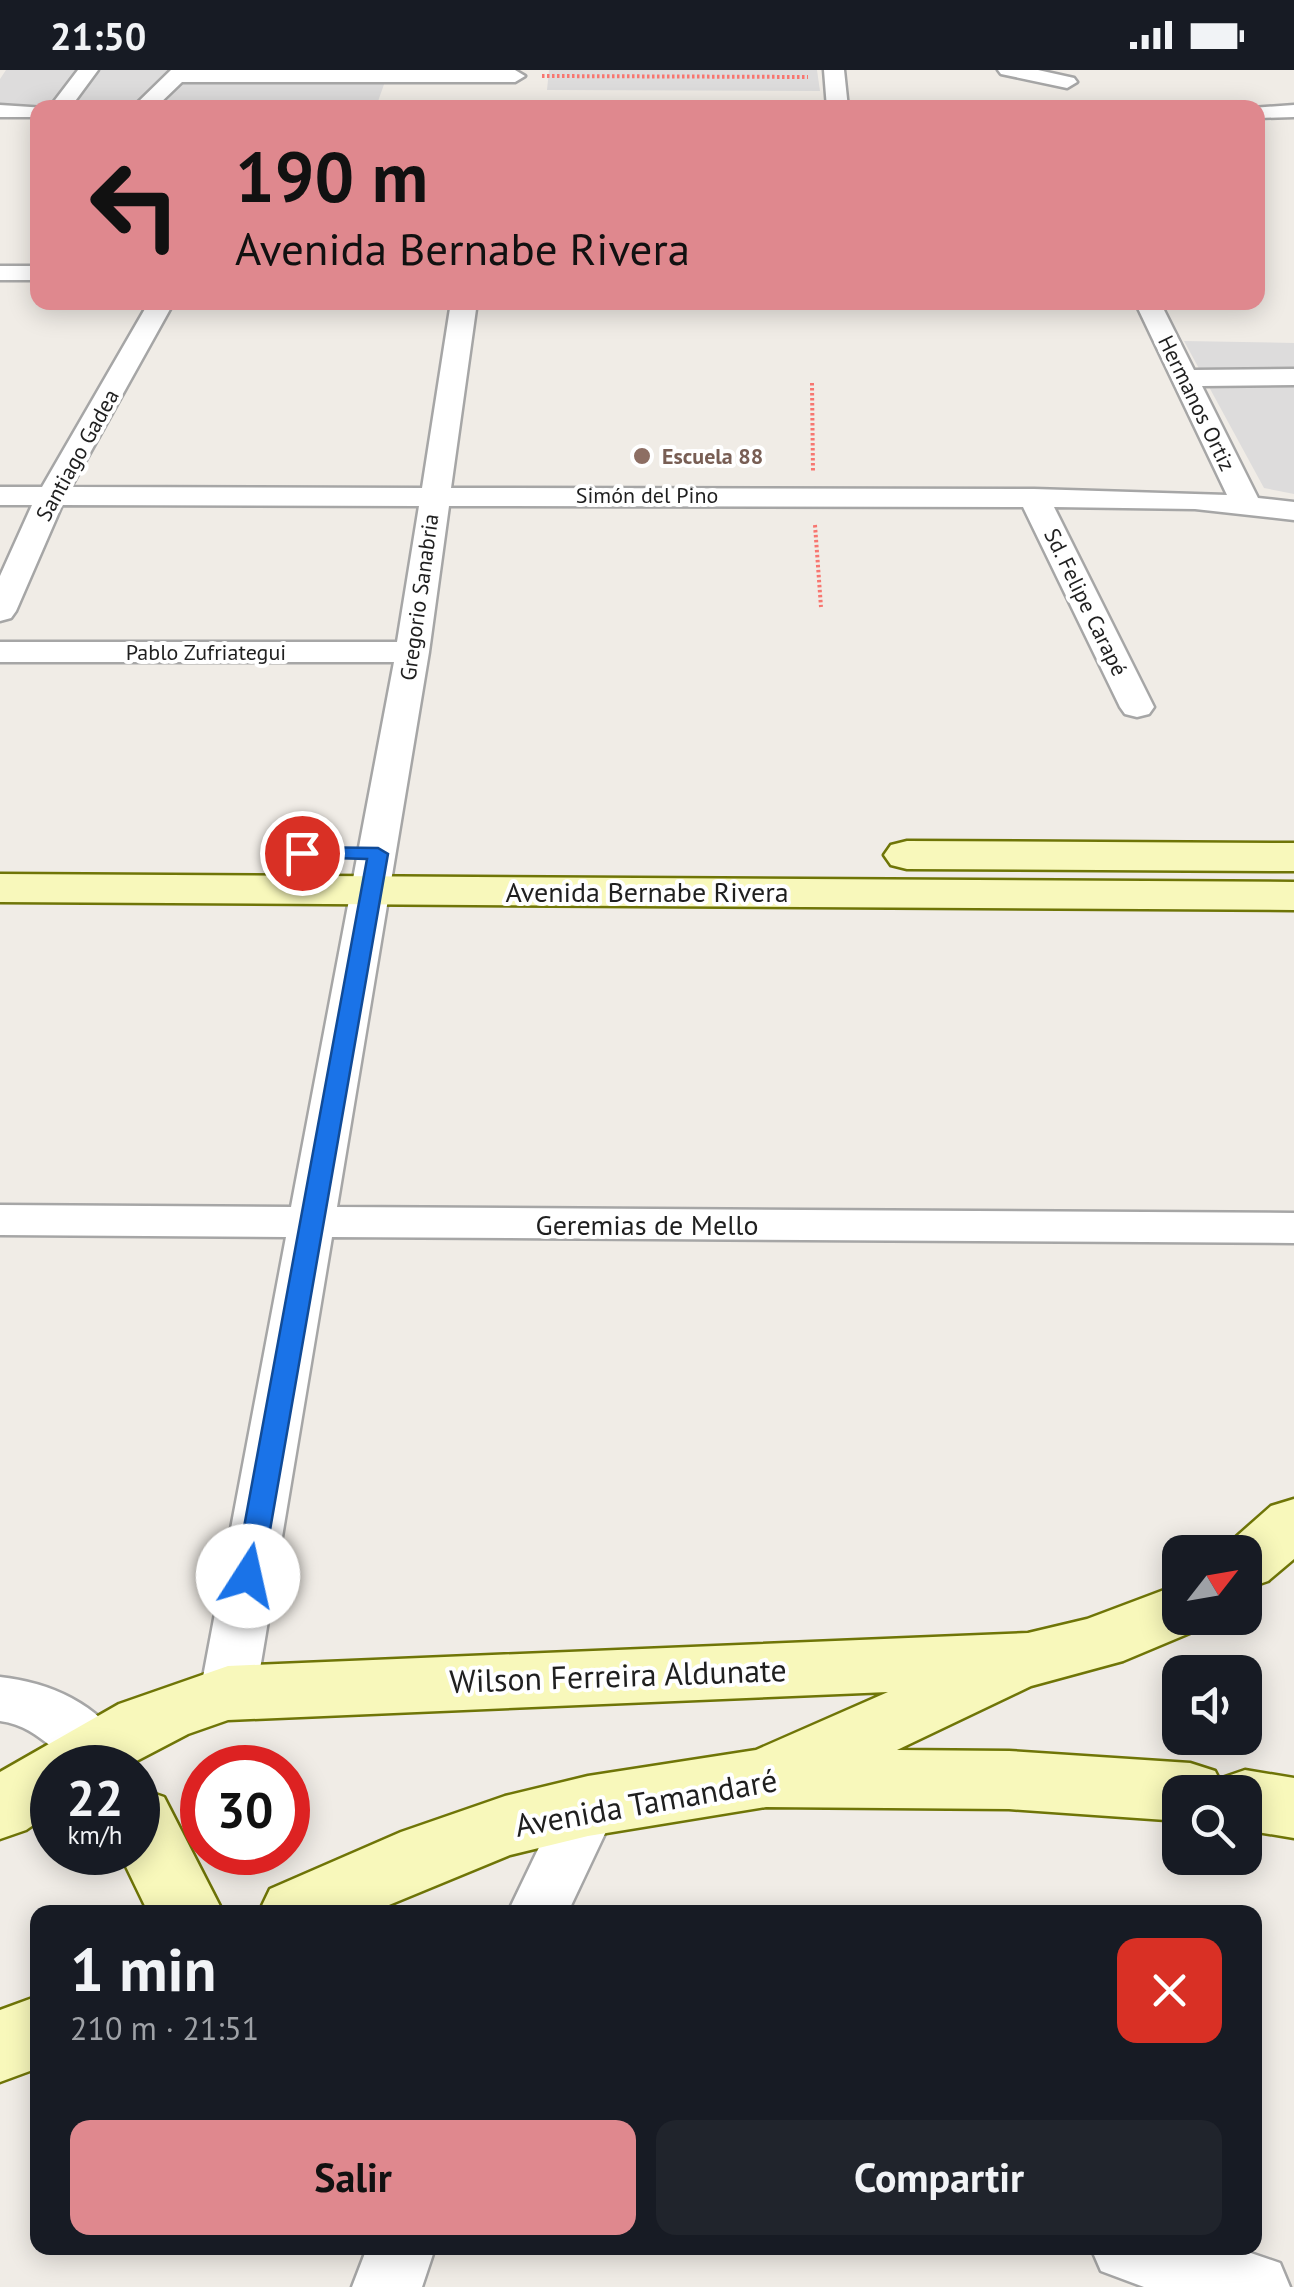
<!DOCTYPE html>
<html lang="es">
<meta charset="utf-8">
<style>
body{margin:0;font-family:"PT Sans",sans-serif;background:#20242c;color:#f1f3f6;height:100vh;display:flex;flex-direction:column;font-size:38px;white-space:nowrap}
*{box-sizing:border-box;margin:0}
p{font-size:32px;color:#9ea1a6}
.icon{flex:none;width:55px;height:55px;fill:none;stroke:currentColor;stroke-width:2;stroke-linecap:round;stroke-linejoin:round}
.map{position:relative;flex:1;overflow:hidden}
.panel{position:absolute;left:30px;top:1835px;width:1232px;height:350px;display:flex;flex-direction:column;background:#171b24;border-radius:20px;box-shadow:0 5px 25px #0003}
.panel>*{flex:none}
.banner{position:absolute;left:30px;top:30px;width:1235px;height:210px;border-radius:20px;box-shadow:0 5px 25px #0003;background:#df888e;color:#111;overflow:hidden}
.needle{width:65px;rotate:59deg}
.buttons{position:absolute;left:1162px;top:1465px;display:grid;gap:20px}
.buttons a{display:grid;place-items:center;width:100px;height:100px;border-radius:20px;background:#171b24;box-shadow:0 5px 25px #0003;font-size:50px}
.speed{position:absolute;left:30px;top:1675px;display:flex;gap:20px;font-size:50px;font-weight:700;text-align:center}
.speed>*{display:grid;place-content:center;width:130px;height:130px;border-radius:50%;background:#171b24;box-shadow:0 5px 25px #0003;line-height:1}
.speed small{font-size:25px;font-weight:400}
.speed .limit{border:15px solid #d22;background:#fff;color:#111}
.pin{position:absolute;display:grid;place-items:center;width:85px;height:85px;color:#fff;margin:-42px;border:5px solid #fff;border-radius:50%;box-shadow:0 2px 10px #0007}
.me{position:absolute;width:110px;margin:-55px;rotate:10deg;stroke-linejoin:round;filter:drop-shadow(0 0 8px #0008)}
.turn{display:flex;align-items:center;gap:35px;height:210px;padding:0 40px;font-size:45px}
.turn .icon{width:130px;height:130px;stroke-width:2.5}
.turn b{display:block;font-size:70px;line-height:85px}
.round{display:grid;place-items:center;flex:none;width:105px;height:105px;border-radius:20px;background:#20242c}
.head{display:flex;align-items:center;justify-content:space-between;height:170px;padding:0 40px}
h1{font-size:60px;font-weight:700;line-height:75px}
.button{display:flex;gap:20px;margin-top:auto;padding:20px 40px}
.button a{flex:1;height:115px;border-radius:20px;background:#df888e;color:#111;font-size:40px;font-weight:700;line-height:115px;text-align:center}
.button a+a{background:#20242c;color:#f1f3f6}
.status{display:flex;justify-content:space-between;align-items:center;height:70px;padding:0 50px;background:#171b24;direction:ltr}
.status svg{height:28px;fill:currentColor}
.map>svg:first-child{display:block}
.residential{fill:#dddcdc}
.lines{fill:none;stroke-linecap:round;stroke-linejoin:round}
.street-casing{stroke:#a6a6a6;stroke-width:5}
.secondary-casing{stroke:#6f7507;stroke-width:5}
.path{stroke:#f77670;stroke-width:4;stroke-dasharray:2.5 2.5;stroke-linecap:butt}
.street{fill:#fff;fill-rule:evenodd}
.secondary{fill:#f8f8bb;fill-rule:evenodd}
.route{fill:#1a73e8;stroke:#114b97;stroke-width:2.5}
.education-dot{fill:#8d6e63;stroke:#fff;stroke-width:4}
.labels{text-anchor:middle;stroke-width:8;stroke-linejoin:round;paint-order:stroke}
.far-street-label{font-size:22px;fill:#1f1f1f;stroke:#fff}
.far-education-label{font-size:22px;font-weight:bold;fill:#785e54;stroke:#fff;text-anchor:start}
.street-label{font-size:28px;fill:#1f1f1f;stroke:#fff}
.near-street-label{font-size:32px;fill:#1f1f1f;stroke:#fff}
</style>
<div class="status"><b>21:50</b><svg viewBox="0 0 49 12"><path d="M0 12V9h3v3zM5 12V6h3v6zM10 12V3h3v9zM15 12V0h3v12zM26 1h20v11H26zM47 4h2v5h-2z"/></svg></div>
<div class="map">
<svg width="1294" height="2217" viewBox="0 0 1294 2217">
<rect width="100%" height="100%" fill="#f0ece6"/>
<path class="residential" d="M6 0H498L388 3 376 37H0V9Z
M549 0H817L820 21 547 20Z
M1184 271 1294 273V424L1264 418Z"/>
<g class="lines">
<g class="street-casing">
<path id="street" d="M78 0H98L70 38H49Z
M171 0H515L525 6 515 12H182L155 38H132Z
M824 0H844L848 38H827Z
M998 0H1038L1074 8 1077 12 1067 18 1001 4Z
M0 35 46 38H38V47H0Z
M1294 35V47L1258 48V38H1251Z
M0 196H38V210H0Z
M149 232H174L71 417 422 418 451 232H477L451 418 1034 419 1227 425 1135 232H1160L1194 300 1294 299V315L1202 316 1258 428 1294 432V450L1195 439 1054 437 1154 637 1149 644 1137 647 1125 644 1120 637 1023 437 449 436 429 582 337 1137 1294 1143V1173L332 1167 256 1623 248 1639 228 1645 208 1639 200 1623 286 1167 0 1165V1135L291 1137 394 592H0V572H397L419 436 62 435 16 541 11 548 0 551V506L32 435H0V417H42Z
M0 1607C48 1612 101 1634 124 1679L115 1695C62 1709 52 1658 0 1651Z
M588 1712 609 1719 618 1736 568 1842H508L567 1719Z
M367 2178H435L422 2217H352Z
M1091 2178H1236L1280 2193 1290 2217H1144L1101 2201Z"/>
</g>
<g class="secondary-casing">
<path id="secondary" d="M907 771 1294 773V801L907 799 891 795 884 785 891 775Z
M0 804 1294 812V840L0 832Z
M1294 1429V1489L1268 1511 1245 1519V1482H1219L1271 1436Z
M1180 1514V1548H1209L1204 1557 1123 1591 1031 1616 897 1680 1009 1681 1190 1693 1215 1701 1219 1709 1245 1700 1294 1708V1768L1245 1760V1722H1180V1751L1009 1739 766 1737 588 1766 510 1785 372 1842H259L270 1819 401 1762 505 1726 588 1706 756 1680 888 1622 228 1650 188 1664 123 1698H52V1742L26 1760 0 1769V1702L119 1634 228 1596 1028 1563 1087 1549Z
M138 1718 164 1727 223 1842H148L119 1782H138Z
M38 1926V1998L0 2012V1940Z"/>
</g>
<path class="path" d="M542 6 808 7
M812 313 813 402
M815 455 821 537"/>
<use href="#street" class="street"/>
<use href="#secondary" class="secondary"/>
</g>
<path class="route" d="M302 777 378 778 388 784 262 1506 258 1513 248 1516 239 1513 235 1506 367 789 296 787 293 783Z"/>
<circle class="education-dot" cx="642" cy="386" r="10"/>
<g class="labels">
<g class="far-street-label">
<text transform="translate(1197 333) rotate(64)" y="8">Hermanos Ortiz</text>
<text transform="translate(77 385) rotate(-61)" y="8">Santiago Gadea</text>
<text x="647" y="433">Simón del Pino</text>
<text transform="translate(419 527) rotate(-82)" y="8">Gregorio Sanabria</text>
<text transform="translate(1086 532) rotate(64)" y="8">Sd. Felipe Carapé</text>
<text x="206" y="590">Pablo Zufriategui</text>
</g>
<g class="far-education-label">
<text x="662" y="394">Escuela 88</text>
</g>
<g class="street-label">
<text x="647" y="832">Avenida Bernabe Rivera</text>
<text x="647" y="1165">Geremias de Mello</text>
</g>
<g class="near-street-label">
<text transform="translate(618 1606) rotate(-2)" y="11">Wilson Ferreira Aldunate</text>
<text transform="translate(646 1733) rotate(-10)" y="11">Avenida Tamandaré</text>
</g>
</g>
</svg>
<div class="buttons">
<a><svg class="needle" viewBox="-14 -14 28 28"><path d="M0-13l5 13h-10z" fill="#e53935"/><path d="M0 13l5-13h-10z" fill="#9ea1a6"/></svg></a>
<a><svg class="icon" aria-label="sound" viewBox="0 0 24 24"><path d="M4 9h4l5-4v14l-5-4H4zM17 9q2 3 0 6"/></svg></a>
<a><svg class="icon" aria-label="search" viewBox="0 0 24 24"><circle cx="10" cy="10" r="6"/><path d="M15 15l6 6"/></svg></a>
</div>
<div class="speed"><div>22<small>km/h</small></div><div class="limit">30</div></div>
<div class="pin" style="left:302px;top:783px;background:#d93025"><svg class="icon" aria-label="arrive" viewBox="0 0 24 24"><path d="M6 21V4h12l-3 4 3 4H6"/></svg></div>
<svg class="me" style="left:248px;top:1506px" viewBox="-20 -20 40 40"><circle r="19" fill="#fff"/><path d="M0-13L10 11 0 6-10 11z" fill="#1a73e8"/></svg>
<div class="banner">
<div class="turn"><svg class="icon" aria-label="left" viewBox="0 0 24 24"><path d="M17 20v-9H6M10 6l-5 5 5 5"/></svg><div><b>190 m</b>Avenida Bernabe Rivera</div></div>
</div>
<section class="panel">
<div class="head"><div><h1>1 min</h1><p>210 m · 21:51</p></div><a class="round" style="background:#d93025;color:#fff"><svg class="icon" aria-label="close" viewBox="0 0 24 24"><path d="M6 6l12 12M18 6L6 18"/></svg></a></div>
<div class="button"><a>Salir</a><a>Compartir</a></div>
</section>
</div>
